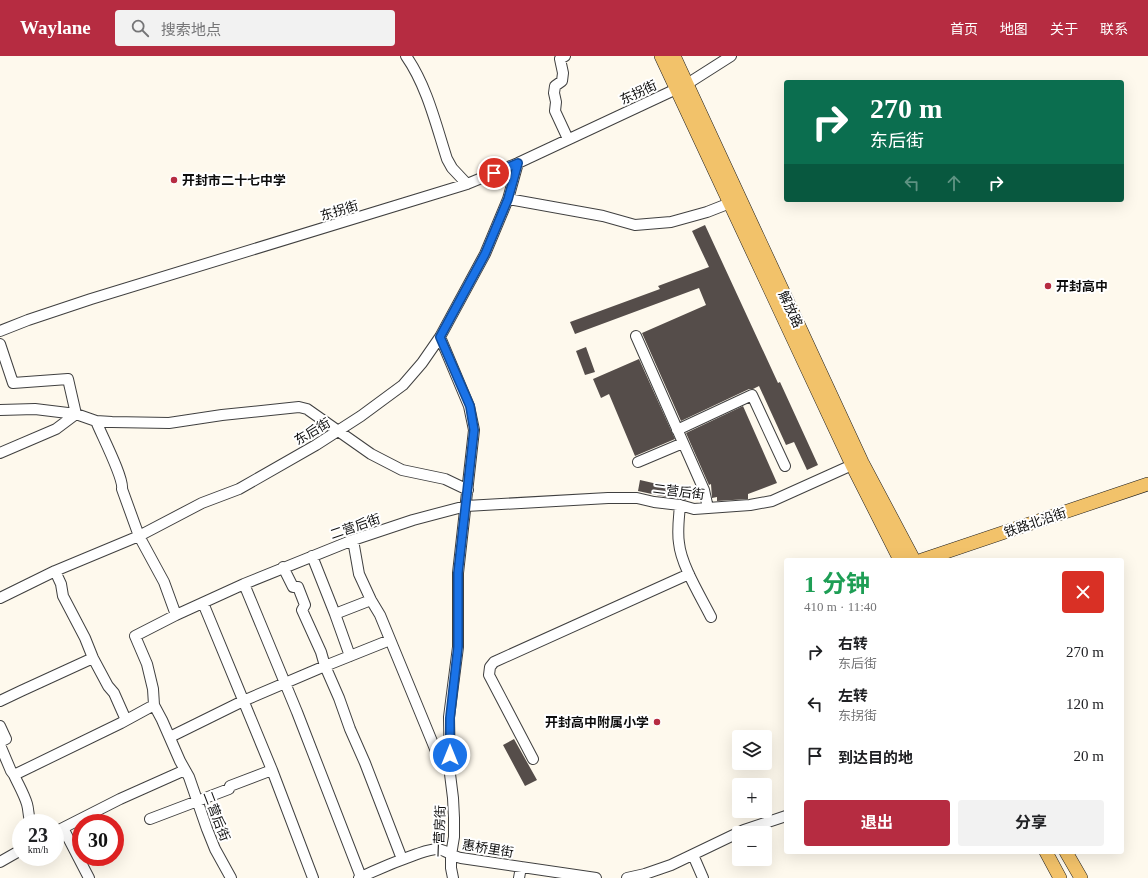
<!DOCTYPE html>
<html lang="zh">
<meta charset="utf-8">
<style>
body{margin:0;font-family:"Times New Roman","Noto Sans SC",serif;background:#f2f2f2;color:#202124;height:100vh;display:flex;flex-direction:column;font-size:15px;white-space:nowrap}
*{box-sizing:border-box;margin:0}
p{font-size:13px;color:#757577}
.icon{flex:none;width:22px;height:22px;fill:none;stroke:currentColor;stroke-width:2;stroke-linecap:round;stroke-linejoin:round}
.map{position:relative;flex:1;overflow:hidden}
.details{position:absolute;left:784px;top:502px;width:340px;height:296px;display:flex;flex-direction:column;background:#fff;border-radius:4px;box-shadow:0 4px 16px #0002}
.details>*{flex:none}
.hud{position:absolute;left:784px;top:24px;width:340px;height:122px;border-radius:4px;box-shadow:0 4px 16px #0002;background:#0b6e4f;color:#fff;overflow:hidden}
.controls{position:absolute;left:732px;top:674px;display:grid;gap:8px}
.controls a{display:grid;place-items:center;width:40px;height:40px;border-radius:4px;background:#fff;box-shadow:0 4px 16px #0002;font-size:20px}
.speed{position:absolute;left:12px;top:758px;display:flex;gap:8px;font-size:20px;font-weight:700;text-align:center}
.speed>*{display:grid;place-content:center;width:52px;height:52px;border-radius:50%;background:#fff;box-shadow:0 4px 16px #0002;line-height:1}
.speed small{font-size:10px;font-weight:400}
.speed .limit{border:6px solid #d22;background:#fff;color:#111}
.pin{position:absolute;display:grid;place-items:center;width:34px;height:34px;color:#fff;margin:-17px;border:2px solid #fff;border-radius:50%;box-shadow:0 1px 4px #0007}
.me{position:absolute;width:44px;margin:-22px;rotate:0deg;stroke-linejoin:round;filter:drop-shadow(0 0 3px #0008)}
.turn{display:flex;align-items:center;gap:14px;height:84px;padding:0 20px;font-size:18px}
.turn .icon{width:52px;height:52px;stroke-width:2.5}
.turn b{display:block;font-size:28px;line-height:34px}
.lanes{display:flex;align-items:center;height:38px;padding:0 20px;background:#0003;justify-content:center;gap:20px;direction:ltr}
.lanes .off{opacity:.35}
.round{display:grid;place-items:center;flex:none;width:42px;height:42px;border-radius:4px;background:#f2f2f2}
.overview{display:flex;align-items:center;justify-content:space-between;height:68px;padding:0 20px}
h1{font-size:24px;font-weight:700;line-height:30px;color:#1e9e55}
.primary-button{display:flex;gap:8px;margin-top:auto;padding:8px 20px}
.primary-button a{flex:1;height:46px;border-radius:4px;background:#b62c41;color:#fff;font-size:16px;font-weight:700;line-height:46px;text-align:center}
.primary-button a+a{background:#f2f2f2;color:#202124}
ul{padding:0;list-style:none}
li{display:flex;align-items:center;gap:12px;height:52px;padding:0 20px}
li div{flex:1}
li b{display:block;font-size:15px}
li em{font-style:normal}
header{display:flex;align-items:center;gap:24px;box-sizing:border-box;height:56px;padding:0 20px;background:#b62c41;color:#fff}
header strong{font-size:19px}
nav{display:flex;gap:22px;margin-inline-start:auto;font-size:14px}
.search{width:280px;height:36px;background:#f2f2f2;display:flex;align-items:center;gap:10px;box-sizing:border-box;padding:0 14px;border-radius:4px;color:#757577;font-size:15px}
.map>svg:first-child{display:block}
.building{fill:#554d4a}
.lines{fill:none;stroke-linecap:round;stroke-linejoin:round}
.minor-casing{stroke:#404040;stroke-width:12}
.major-casing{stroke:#1e1e1e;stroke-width:14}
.minor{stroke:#fff;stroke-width:10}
.major{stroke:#f2c26a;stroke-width:13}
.route-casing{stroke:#114b97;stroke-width:10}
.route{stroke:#1a73e8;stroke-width:7}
.poi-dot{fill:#b62c41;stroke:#fff;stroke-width:1.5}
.labels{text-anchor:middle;stroke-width:4;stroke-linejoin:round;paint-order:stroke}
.street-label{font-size:13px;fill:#0d0d0d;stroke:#fff}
.poi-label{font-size:13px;font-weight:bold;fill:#0d0d0d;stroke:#fff;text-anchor:start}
</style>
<header>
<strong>Waylane</strong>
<div class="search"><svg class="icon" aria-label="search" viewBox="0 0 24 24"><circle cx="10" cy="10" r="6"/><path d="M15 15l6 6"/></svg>搜索地点</div>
<nav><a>首页</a><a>地图</a><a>关于</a><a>联系</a></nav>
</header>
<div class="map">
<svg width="1148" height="822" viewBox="0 0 1148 822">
<rect width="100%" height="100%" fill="#fef9ed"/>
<path class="building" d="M705 169 778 327 780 326 818 409 807 414 794 386 786 389 759 330 753 333H749L681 365 642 277 706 249 699 232 575 278 570 266 660 233 658 230 709 211 692 175Z
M586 291 595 316 585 319 576 295Z
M639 303 675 383 635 400 609 338 601 342 593 323Z
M743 350 777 427 748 438V443L717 445V441L712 442 711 428 709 429 686 377Z
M640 424 688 435 686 444 661 440 638 435Z
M514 683 537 724 525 730 503 689Z"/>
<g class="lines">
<g class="minor-casing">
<path id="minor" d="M406 0C427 30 436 69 447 103L452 112 467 128
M565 0 560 3 563 17 562 25 555 30 554 37 556 46 555 55 568 83
M508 143 603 160 635 169 671 166 707 156 730 147
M0 275 28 264 91 243 467 128 518 107 687 28 731 0
M636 280 704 434 708 452
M440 281 469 350 474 374 458 517V591L449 661 450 718 453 742 454 762V781L451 799V812L453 822
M0 288 13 327 68 323 76 358 56 373 0 397
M0 354 35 353 76 358 96 365 112 366 169 367 222 359 299 351 307 353 371 398 402 414 445 423 468 434
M96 365C101 378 124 422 122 433L139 480 164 526 176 559
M677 374 752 339 785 410
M638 406 683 387
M680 449C679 462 677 475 679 487 681 509 701 541 711 561
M353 484 359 518 371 544 380 559 438 700 444 708 450 712
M312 500 335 558 350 600
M283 511 293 531H298L305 549 302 554 321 596 325 610 339 642 350 673 365 707 402 803
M55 515 61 528 63 540 85 582 93 602 108 630 114 637 126 664
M244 528 297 656 361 821
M0 542 55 515 139 480 202 447 239 433 316 389 361 360 403 329 422 307 440 281 485 198 508 143 518 107
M203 547 272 714 313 822
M335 558 371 544
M0 645 21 635 93 602
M0 670 6 683 0 686
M170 681 243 645 325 610 390 584
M0 689 11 715 14 719C18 728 24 738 27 748 29 755 28 761 31 767
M533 703 489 619 490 611 494 606 689 518
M14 719 121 667 154 649
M150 763 229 733 230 730 272 714
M63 772 89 822
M55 776 120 743 185 714
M693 799 703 822
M0 806 21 794
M231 822 215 793 207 773 189 721 180 705 162 664 154 649 153 633 147 608 135 580 176 559 244 528 353 484 413 464 466 450 608 442H637L654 446 680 449 694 453 750 449 772 445 852 409
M359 822C378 813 397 805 417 798 423 796 431 793 438 793 443 793 454 801 461 802L596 822
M519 822 521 811
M627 822 645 818 671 809 744 774 786 760"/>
</g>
<g class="major-casing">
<path id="major" d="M661 0 852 409 900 504
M674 0 862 406 914 504
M922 504 1148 428
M1046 796 1060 822
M1066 796 1081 822"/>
</g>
<use href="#minor" class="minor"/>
<use href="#major" class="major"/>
</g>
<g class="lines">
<g class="route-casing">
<path id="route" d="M450 699V662L458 591V517L474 374 470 350 440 281 485 198 508 143 518 107 494 117"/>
</g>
<use href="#route" class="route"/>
</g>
<g class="poi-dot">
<circle cx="174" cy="124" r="4"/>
<circle cx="1048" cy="230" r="4"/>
<circle cx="657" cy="666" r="4"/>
</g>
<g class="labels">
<g class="street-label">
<text transform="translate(638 36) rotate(-25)" y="5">东拐街</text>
<text transform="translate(339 154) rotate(-17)" y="5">东拐街</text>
<text transform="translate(791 253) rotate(65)" y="5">解放路</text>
<text transform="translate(312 375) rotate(-31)" y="5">东后街</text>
<text transform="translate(679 435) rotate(7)" y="5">二营后街</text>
<text transform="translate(1035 466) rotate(-19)" y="5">铁路北沿街</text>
<text transform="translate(355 470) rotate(-19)" y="5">二营后街</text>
<text transform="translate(217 760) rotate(69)" y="5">二营后街</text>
<text transform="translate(439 775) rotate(-88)" y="5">一营房街</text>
<text transform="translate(488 792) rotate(9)" y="5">惠桥里街</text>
</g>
<g class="poi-label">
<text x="182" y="129">开封市二十七中学</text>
<text x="1056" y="235">开封高中</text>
<text x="649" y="671" text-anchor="end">开封高中附属小学</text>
</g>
</g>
</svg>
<div class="controls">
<a><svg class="icon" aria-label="layers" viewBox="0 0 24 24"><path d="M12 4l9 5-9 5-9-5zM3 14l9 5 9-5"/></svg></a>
<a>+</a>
<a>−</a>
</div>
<div class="speed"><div>23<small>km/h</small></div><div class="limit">30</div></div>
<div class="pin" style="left:494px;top:117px;background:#d93025"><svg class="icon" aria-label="arrive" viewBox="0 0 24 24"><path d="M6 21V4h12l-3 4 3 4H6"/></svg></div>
<svg class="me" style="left:450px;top:699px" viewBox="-20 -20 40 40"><circle r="17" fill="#1a73e8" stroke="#fff" stroke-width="3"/><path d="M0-11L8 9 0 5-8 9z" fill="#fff"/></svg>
<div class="hud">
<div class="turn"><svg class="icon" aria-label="right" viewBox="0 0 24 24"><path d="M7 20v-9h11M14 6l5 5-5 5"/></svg><div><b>270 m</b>东后街</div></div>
<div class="lanes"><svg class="icon off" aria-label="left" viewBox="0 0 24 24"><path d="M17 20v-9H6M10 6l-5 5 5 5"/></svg><svg class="icon off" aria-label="ahead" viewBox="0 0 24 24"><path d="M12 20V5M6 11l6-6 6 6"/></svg><svg class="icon" aria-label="right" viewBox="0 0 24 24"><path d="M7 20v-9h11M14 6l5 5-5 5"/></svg></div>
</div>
<section class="details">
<div class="overview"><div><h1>1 分钟</h1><p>410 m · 11:40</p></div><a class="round" style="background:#d93025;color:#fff"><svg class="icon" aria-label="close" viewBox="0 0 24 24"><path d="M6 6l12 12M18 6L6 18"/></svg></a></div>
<ul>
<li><svg class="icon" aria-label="right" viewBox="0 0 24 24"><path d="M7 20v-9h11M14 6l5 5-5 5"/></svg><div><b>右转</b><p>东后街</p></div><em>270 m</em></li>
<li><svg class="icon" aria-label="left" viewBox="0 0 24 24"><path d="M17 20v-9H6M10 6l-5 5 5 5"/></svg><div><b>左转</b><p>东拐街</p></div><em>120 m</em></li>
<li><svg class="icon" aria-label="arrive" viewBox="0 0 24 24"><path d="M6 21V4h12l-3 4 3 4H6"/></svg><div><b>到达目的地</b></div><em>20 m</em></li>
</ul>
<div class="primary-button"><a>退出</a><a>分享</a></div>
</section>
</div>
